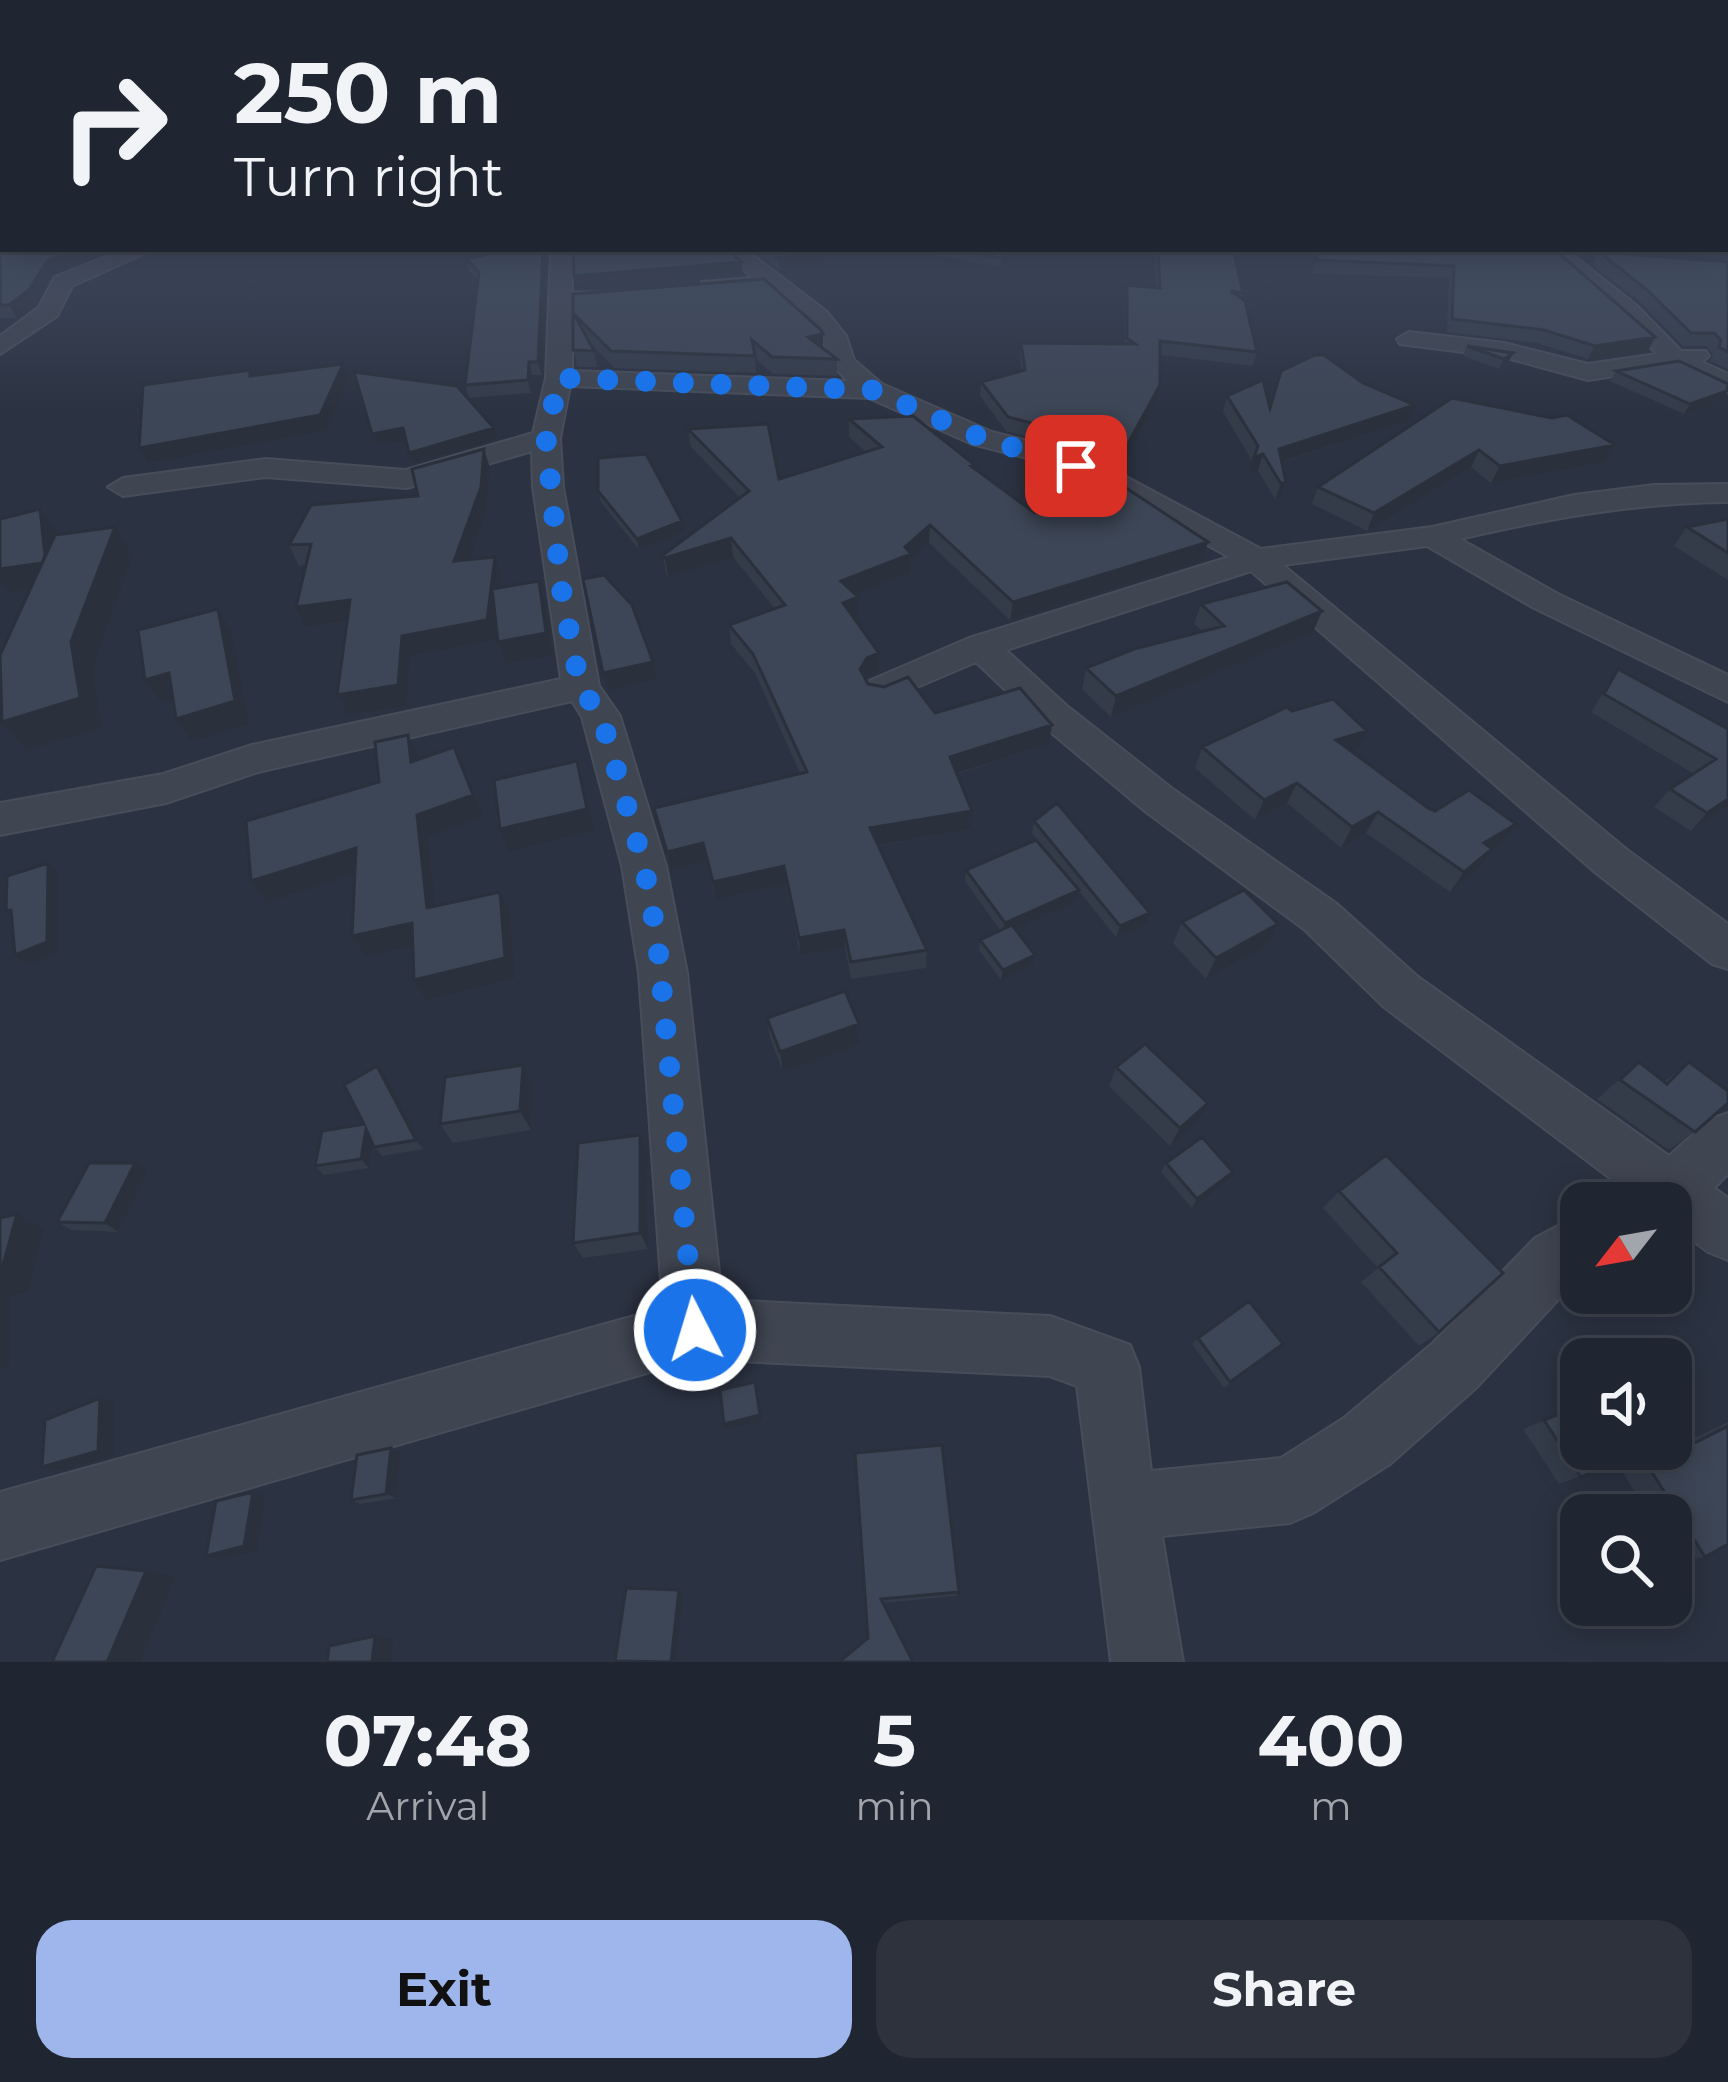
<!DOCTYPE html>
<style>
body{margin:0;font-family:Montserrat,sans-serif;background:#2d323d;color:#f1f3f6;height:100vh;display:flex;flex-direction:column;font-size:45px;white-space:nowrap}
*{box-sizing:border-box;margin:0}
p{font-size:39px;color:#a2a5ab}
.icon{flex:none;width:66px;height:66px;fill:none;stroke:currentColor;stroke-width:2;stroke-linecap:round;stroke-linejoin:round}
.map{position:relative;height:1662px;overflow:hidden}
.side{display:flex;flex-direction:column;background:#202631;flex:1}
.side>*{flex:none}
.guide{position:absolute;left:0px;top:0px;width:1728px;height:252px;box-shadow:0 6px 30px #0003,0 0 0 3px #3d434d;background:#202631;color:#f1f3f6;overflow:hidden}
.needle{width:78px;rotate:239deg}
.fabs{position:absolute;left:1560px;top:1182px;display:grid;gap:24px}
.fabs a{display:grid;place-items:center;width:132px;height:132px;border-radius:24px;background:#202631;box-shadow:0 6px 30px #0003,0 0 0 3px #3d434d;font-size:60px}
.pin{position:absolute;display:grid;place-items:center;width:102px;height:102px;color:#fff;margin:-51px;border-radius:24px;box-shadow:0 6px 18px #0006}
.me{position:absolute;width:132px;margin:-66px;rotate:355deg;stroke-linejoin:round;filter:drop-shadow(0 0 9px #0008)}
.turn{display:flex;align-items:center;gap:42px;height:252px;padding:0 36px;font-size:54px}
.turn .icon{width:156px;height:156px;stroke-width:2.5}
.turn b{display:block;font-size:84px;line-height:102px}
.eta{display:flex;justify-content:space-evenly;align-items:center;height:204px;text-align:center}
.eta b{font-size:72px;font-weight:700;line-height:84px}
.button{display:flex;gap:24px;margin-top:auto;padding:24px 36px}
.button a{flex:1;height:138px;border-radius:36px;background:#9fb6ed;color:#111;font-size:48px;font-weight:700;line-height:138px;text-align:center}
.button a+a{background:#2d323d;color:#f1f3f6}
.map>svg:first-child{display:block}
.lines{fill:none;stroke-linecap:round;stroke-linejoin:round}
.street-casing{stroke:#484d5a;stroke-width:4}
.street{fill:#3f4551;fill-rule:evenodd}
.wall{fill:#343c4a}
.shaded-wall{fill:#2b313c}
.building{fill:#3d4656;stroke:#2b313c;stroke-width:3}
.route{stroke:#1a73e8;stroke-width:21;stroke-dasharray:0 37.8}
</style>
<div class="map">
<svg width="1728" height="1662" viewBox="0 0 1728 1662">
<rect width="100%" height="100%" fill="#2b3241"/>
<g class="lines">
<g class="street-casing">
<path id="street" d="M0 193H3V205H0Z
M126 249H154L72 286 57 316 0 354V336L39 307 55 277Z
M551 249H571L572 293 631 291 642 298 631 305 572 306V371L848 381 830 363 822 337 811 322 766 290 702 292V282L752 278 723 249H745L827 312 846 336 854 360 882 384 992 432 1055 448 1117 472 1261 549 1432 527 1574 495 1654 485 1728 484V502C1635 503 1550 518 1460 539L1558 594 1728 675V702L1534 608 1427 546 1283 565 1626 849 1728 924V969L1712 964 1596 873 1251 571 1006 650 1067 706 1174 790 1337 904 1418 977 1669 1156 1709 1120 1728 1113V1174L1714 1188 1728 1198V1260L1708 1252 1671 1224V1203H1622L1627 1191 1384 1007 1305 930 1146 812 1041 724 976 662 882 702 869 699 864 690 869 681 969 638 1229 557 1097 484 1035 460 972 444 869 398 570 386 560 438 563 487 599 686 620 716 666 866 687 973 722 1300 1050 1316 1130 1345 1139 1367 1151 1471 1281 1458 1344 1418 1433 1343 1535 1238 1581 1214V1275L1477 1387 1390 1464 1313 1513 1290 1523 1162 1536 1183 1662H1111L1077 1386 1050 1376 695 1359 0 1560V1492L663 1308 639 973 622 866 582 717 572 701 258 772 166 803 0 835V803L163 774 252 745 561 679 533 487 532 451 407 488 266 477 123 496 108 487 123 478 266 459 406 470 533 433 546 378Z
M1386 249H1565L1636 305 1681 351H1706L1709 356 1702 362 1728 374V392L1673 367 1588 380 1503 357 1400 344 1397 339 1409 332 1504 343 1588 364 1657 354 1620 315 1550 257 1396 255Z"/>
</g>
<use href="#street" class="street"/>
</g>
<path class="wall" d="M0 220 53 273 36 302 17 318H0Z
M1725 228H1728V253L1671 249H1725Z
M511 249H547L542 375H532L531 393 469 398 465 385 478 280 469 271 466 259Z
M752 249H858V255L780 270Z
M921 249H1013L1001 267 921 253Z
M1154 249H1233L1243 293 1242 298 1257 352 1253 366 1160 355V385L1157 399 1124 462 1006 431 980 396 981 382 1022 371 1020 357 1021 343 1125 344V298L1127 285 1157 287Z
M1320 249H1554L1648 351 1588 359 1537 343 1447 332 1449 278 1312 273Z
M1599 252 1728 261V369L1710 361 1713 354 1706 346H1683L1639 301 1592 265Z
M573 294 823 349 837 359V376L773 374 755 358 756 373 614 368 589 342 594 351 597 367H577L573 350Z
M1467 346 1513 353 1508 363 1499 369 1463 356Z
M1616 371 1720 402 1684 414 1610 381Z
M1227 396 1270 408 1409 420 1282 462 1286 482 1281 497 1275 499 1258 470 1249 473 1253 462 1223 412Z
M1452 398 1615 445 1605 462 1491 483 1471 467 1367 531 1312 504 1318 487Z
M849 419 974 469 1035 513 1208 542 1202 561 1010 620 929 543 910 561V573L855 594 858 616 853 618 879 653 878 672 867 677 866 679 868 684 935 713 1049 744 957 774 970 829 878 846 927 950 926 968 851 979 845 948 800 955 786 884 716 900 707 861 671 870 654 808 800 773 755 673 731 644 729 625 775 609 733 557 668 577 666 573 663 555 740 498 691 447 688 429 779 479 866 452 849 437Z
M490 468 487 507 469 559 495 557 501 577 500 588 545 603 553 655 506 664 498 642 496 626 495 640 410 656 407 706 348 715 337 695 347 622 306 627V565L299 566 289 545Z
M598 491 684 532 639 550 601 502Z
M1728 519V580L1674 546 1687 527Z
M1201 604 1322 611 1313 632 1111 717 1082 689 1086 668 1202 631 1194 624Z
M1618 669 1728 729V806L1691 831 1654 807 1670 789 1694 774 1591 712Z
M1202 747 1356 751 1353 752 1428 808 1516 824 1501 844 1492 850 1478 869 1450 892 1366 833 1341 848 1287 803 1255 820 1195 768Z
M1034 821 1150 913 1147 924 1116 937 1079 891 1077 901 1015 928 1033 965 1001 980 979 950 980 940 1000 930 965 881 966 870H1062L1032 833Z
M1182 922 1278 924 1267 945 1206 979 1173 943Z
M767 1018 859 1044 783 1072 770 1038Z
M1639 1062 1664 1082 1689 1062 1695 1132 1669 1150 1597 1099Z
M523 1065 533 1085 531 1130 453 1143 440 1124Z
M377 1066 385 1075 424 1149 382 1156 373 1144 369 1168 324 1175 315 1166 364 1124Z
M1116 1067 1197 1122 1170 1146 1109 1086Z
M640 1135 647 1153 648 1249 583 1258 573 1243Z
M1386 1155 1439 1332 1419 1346 1361 1282 1378 1268 1323 1208 1339 1191Z
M135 1163 147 1172 118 1232 71 1230 57 1222Z
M1166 1163 1227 1181 1192 1208 1161 1172Z
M1198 1338 1275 1350 1224 1388 1192 1344Z
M1581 1378V1449L1674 1448 1728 1422V1544L1705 1557 1677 1561 1671 1551V1515H1649L1617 1463 1559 1484 1523 1429 1575 1408 1573 1405 1580 1402 1569 1385Z
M401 1453 396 1498 361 1504 351 1500Z
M855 1453 959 1592 956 1596 883 1603 868 1639Z"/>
<path class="shaded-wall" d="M77 249H114L53 273 36 302 17 318 9 305 47 261Z
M543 249H547L542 375 538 362Z
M827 249H858V255L780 270 779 258Z
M1008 249H1013L1001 267 1002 258Z
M742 262 743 274 576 288 574 276Z
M823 334V351L808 337Z
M1655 337 1648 351 1588 359 1595 346Z
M1513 353 1508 363 1499 369 1504 359Z
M529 362 532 375 531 393 528 380Z
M343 364 349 378 327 430 148 463 139 448Z
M1160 385 1157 399 1124 462 1126 447Z
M1727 391 1720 402 1684 414 1690 404Z
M1415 405 1409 420 1274 464 1279 449Z
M403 428 407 439 376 445 372 434Z
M494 428 497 439 413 463 409 453Z
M1615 445 1605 462 1491 483 1500 466Z
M484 449 490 468 487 507 462 581 454 561Z
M1479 450 1471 467 1367 531 1374 513Z
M1263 454 1258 470 1249 473 1254 457Z
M1286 482 1281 497 1275 499 1281 484Z
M40 509 55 531 62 585 9 592 0 581V569Z
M682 521 684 532 639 550 637 539Z
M930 525 929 543 910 561V573L842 599 841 581 905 547Z
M115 527 132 555 92 670 102 727 27 750 8 728 5 729 0 723V694L71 642Z
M731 538 733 557 668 577 665 558Z
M1208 542 1202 561 1010 620 1013 602Z
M495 557 501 577 495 640 410 656 407 706 348 715 337 695 402 636Z
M539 581 545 603 553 655 506 664 498 642Z
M858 597V616L843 622V603Z
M350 600 359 620 306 627 296 607Z
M218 609 231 631 249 724 192 741 176 719Z
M1322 611 1313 632 1111 717 1116 696Z
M879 653 878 672 867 677 860 688V669L867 658Z
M653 662 657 679 608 691 603 673Z
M169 673 184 695 161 702 145 680Z
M1052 725 1049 744 948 776 950 757Z
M1367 731 1356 751 1326 761 1336 740Z
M408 735 418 756 421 783 411 762Z
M454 747 483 817 427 836 438 929 427 908 417 815Z
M577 761 594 831 509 851 500 829Z
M1297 783 1287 803 1255 820 1264 800Z
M1728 799V806L1691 831 1707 813Z
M972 811 970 829 869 847 870 828Z
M1378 812 1366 833 1341 848 1352 827Z
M1516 824 1501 844 1492 850 1478 869 1450 892 1484 843Z
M703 843 707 861 671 870 667 852Z
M356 848 369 869 267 902 251 881Z
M48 863 59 874 58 953 27 965 15 955Z
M784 866 786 884 716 900 713 882Z
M1079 890 1077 901 1003 934 1005 923Z
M500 892 509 912 515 978 426 1000 414 980Z
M1150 913 1147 924 1116 937 1120 926Z
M412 923 424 943 366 956 352 936Z
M1278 924 1267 945 1206 979 1216 958Z
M844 930 845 948 800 955 799 938Z
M1035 955 1033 965 1001 980 1003 970Z
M859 1024V1044L783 1072 780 1052Z
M523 1065 533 1085 531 1130 520 1111Z
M377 1066 385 1075 424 1149 416 1140Z
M1208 1103 1197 1122 1170 1146 1180 1128Z
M366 1129 374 1138 369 1168 361 1159Z
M640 1135 647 1153 648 1249 640 1233Z
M135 1163 147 1172 118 1232 105 1223Z
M1233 1172 1227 1181 1192 1208 1197 1199Z
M17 1214 43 1229 27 1292 10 1296 9 1366 0 1370V1276Z
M755 1382 762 1420 727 1429 724 1424Z
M100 1398 114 1403 113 1456 58 1471 42 1467Z
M391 1448 401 1453 396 1498 386 1494Z
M253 1492 265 1496 257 1550 220 1559 206 1556Z
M146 1571 175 1576 140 1662H107Z
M679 1590 683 1592 675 1662H671Z
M375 1636 393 1639 391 1662H372Z"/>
<path class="building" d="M0 220H3V249H77L47 261 29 290 9 305H0Z
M511 249H543L538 362H529L528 380 465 385 479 272 466 259Z
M573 249H728L742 262 574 276Z
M767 249H827L779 258Z
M952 249H1008L1002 258Z
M1158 249H1233L1243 293 1231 291 1245 301 1257 352 1160 341V385L1126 447 1008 417 981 382 1025 370 1021 343 1135 344 1127 338V285L1160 288Z
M1320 249H1554L1655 337 1595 346 1544 330 1452 319 1454 266 1316 260Z
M1599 252 1728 262V352L1719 347 1721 340 1714 333H1691L1646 289Z
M764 279 821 330 823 334 808 337 837 359 772 357 752 340 755 356 611 351 574 314 594 351 573 350V294Z
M1467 346 1513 353 1504 359Z
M1315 355H1324L1363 383 1415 405 1279 449 1286 482 1281 484 1263 454 1254 457 1258 446 1227 396 1263 380 1270 408 1281 371Z
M1679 361 1728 384 1727 391 1690 404 1616 371Z
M343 364 320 415 139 448 143 385 250 370V376Z
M354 372 457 386 494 428 409 453 403 428 372 434Z
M1452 398 1552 418 1567 415 1615 445 1500 466 1479 450 1374 513 1318 487Z
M913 416 975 465 971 466 1035 513 1117 482 1208 542 1013 602 930 525 905 547 911 554 841 581 858 597 843 603 879 653 867 658 860 669 868 684 884 687 908 677 935 713 1020 688 1052 725 950 757 972 811 870 828 927 950 851 962 844 930 799 938 784 866 713 882 703 843 667 852 654 808 807 772 753 654 729 625 785 605 731 538 665 558 663 555 749 491 688 429 768 424 779 479 882 447 849 419Z
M484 449 481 487 454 561 495 557 487 620 402 636 398 685 337 695 350 600 296 607 311 544 289 545 311 505 418 496 412 469Z
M646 454 682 521 637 539 598 491V458Z
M40 509 45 555 42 563 0 569V519Z
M1728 519V553L1687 527Z
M115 527 71 642 80 698 2 722 0 655 55 535Z
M604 575 632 605 653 662 603 673 583 579Z
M539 581 546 633 498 642 492 589Z
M1287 582 1322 611 1116 696 1086 668 1134 649 1224 626 1201 604Z
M218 609 235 701 176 719 169 673 145 680 138 630Z
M1618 669 1728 729V799L1707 813 1670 789 1716 759 1604 694Z
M1333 699 1367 731 1336 740 1428 808 1435 811 1469 790 1516 824 1484 843 1492 849 1464 872 1378 812 1352 827 1297 783 1264 800 1202 747 1287 707 1292 711Z
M408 735 411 762 454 747 473 795 417 815 427 908 500 892 505 958 414 980 412 923 352 936 356 848 251 881 246 821 379 782 375 742Z
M577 761 587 809 500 829 494 780Z
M1057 803 1150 913 1120 926 1034 821Z
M1036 840 1079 890 1005 923 966 870Z
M48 863 47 942 15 955 11 910 6 911 7 876Z
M1244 890 1278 924 1216 958 1182 922Z
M1012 925 1035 955 1003 970 980 940Z
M845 991 859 1024 780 1052 767 1018Z
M1145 1044 1208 1103 1180 1128 1116 1067Z
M1639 1062 1667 1084 1689 1062 1728 1091V1103L1695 1132 1620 1080Z
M523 1065 520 1111 440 1124 445 1077Z
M377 1066 416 1140 374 1147 366 1129 361 1159 315 1166 322 1131 364 1124 344 1085Z
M640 1135V1233L573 1243 578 1143Z
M1202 1137 1233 1172 1197 1199 1166 1163Z
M1386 1155 1503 1273 1439 1332 1379 1267 1397 1253 1339 1191Z
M89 1163H135L105 1223 57 1222Z
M17 1214 0 1276V1218Z
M1249 1301 1283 1344 1230 1382 1198 1338Z
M755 1382 760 1415 724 1424 720 1390Z
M100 1398 98 1451 42 1467 45 1420Z
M1581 1406V1449H1671V1443L1677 1452 1728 1426V1544L1705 1557 1640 1453 1581 1477 1544 1420Z
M942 1445 959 1592 881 1599 913 1662H839L868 1638 855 1453Z
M391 1448 386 1494 351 1500 357 1455Z
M253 1492 244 1546 206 1556 216 1501Z
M96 1566 146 1571 107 1662H52Z
M626 1588 679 1590 671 1662 615 1661Z
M375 1636 372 1662H327L329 1646Z"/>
<linearGradient id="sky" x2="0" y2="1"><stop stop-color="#181c24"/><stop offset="0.44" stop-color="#444f65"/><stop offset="1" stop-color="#444f65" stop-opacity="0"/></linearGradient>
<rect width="1728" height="416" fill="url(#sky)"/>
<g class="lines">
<path class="route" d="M695 1330 657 937 644 866 601 716 580 687 561 587 546 438 559 378 873 390 982 438 1076 466"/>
</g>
</svg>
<div class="fabs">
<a><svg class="needle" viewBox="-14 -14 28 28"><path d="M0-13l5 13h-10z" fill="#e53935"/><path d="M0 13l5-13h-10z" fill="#a2a5ab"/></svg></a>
<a><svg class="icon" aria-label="sound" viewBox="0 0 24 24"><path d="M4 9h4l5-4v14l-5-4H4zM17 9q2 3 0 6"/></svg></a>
<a><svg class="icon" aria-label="search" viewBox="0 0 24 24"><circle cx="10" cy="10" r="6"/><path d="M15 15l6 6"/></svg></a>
</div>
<div class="pin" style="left:1076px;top:466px;background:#d93025"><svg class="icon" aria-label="arrive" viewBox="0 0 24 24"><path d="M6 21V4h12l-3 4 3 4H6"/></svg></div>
<svg class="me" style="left:695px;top:1330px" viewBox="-20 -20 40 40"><circle r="17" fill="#1a73e8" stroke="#fff" stroke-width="3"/><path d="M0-11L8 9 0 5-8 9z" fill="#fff"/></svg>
<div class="guide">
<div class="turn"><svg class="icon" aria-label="right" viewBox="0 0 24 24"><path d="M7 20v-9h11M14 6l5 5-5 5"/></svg><div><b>250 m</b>Turn right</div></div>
</div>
</div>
<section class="side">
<div class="eta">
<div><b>07:48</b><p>Arrival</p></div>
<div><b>5</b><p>min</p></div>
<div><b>400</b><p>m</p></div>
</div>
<div class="button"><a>Exit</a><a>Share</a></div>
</section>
